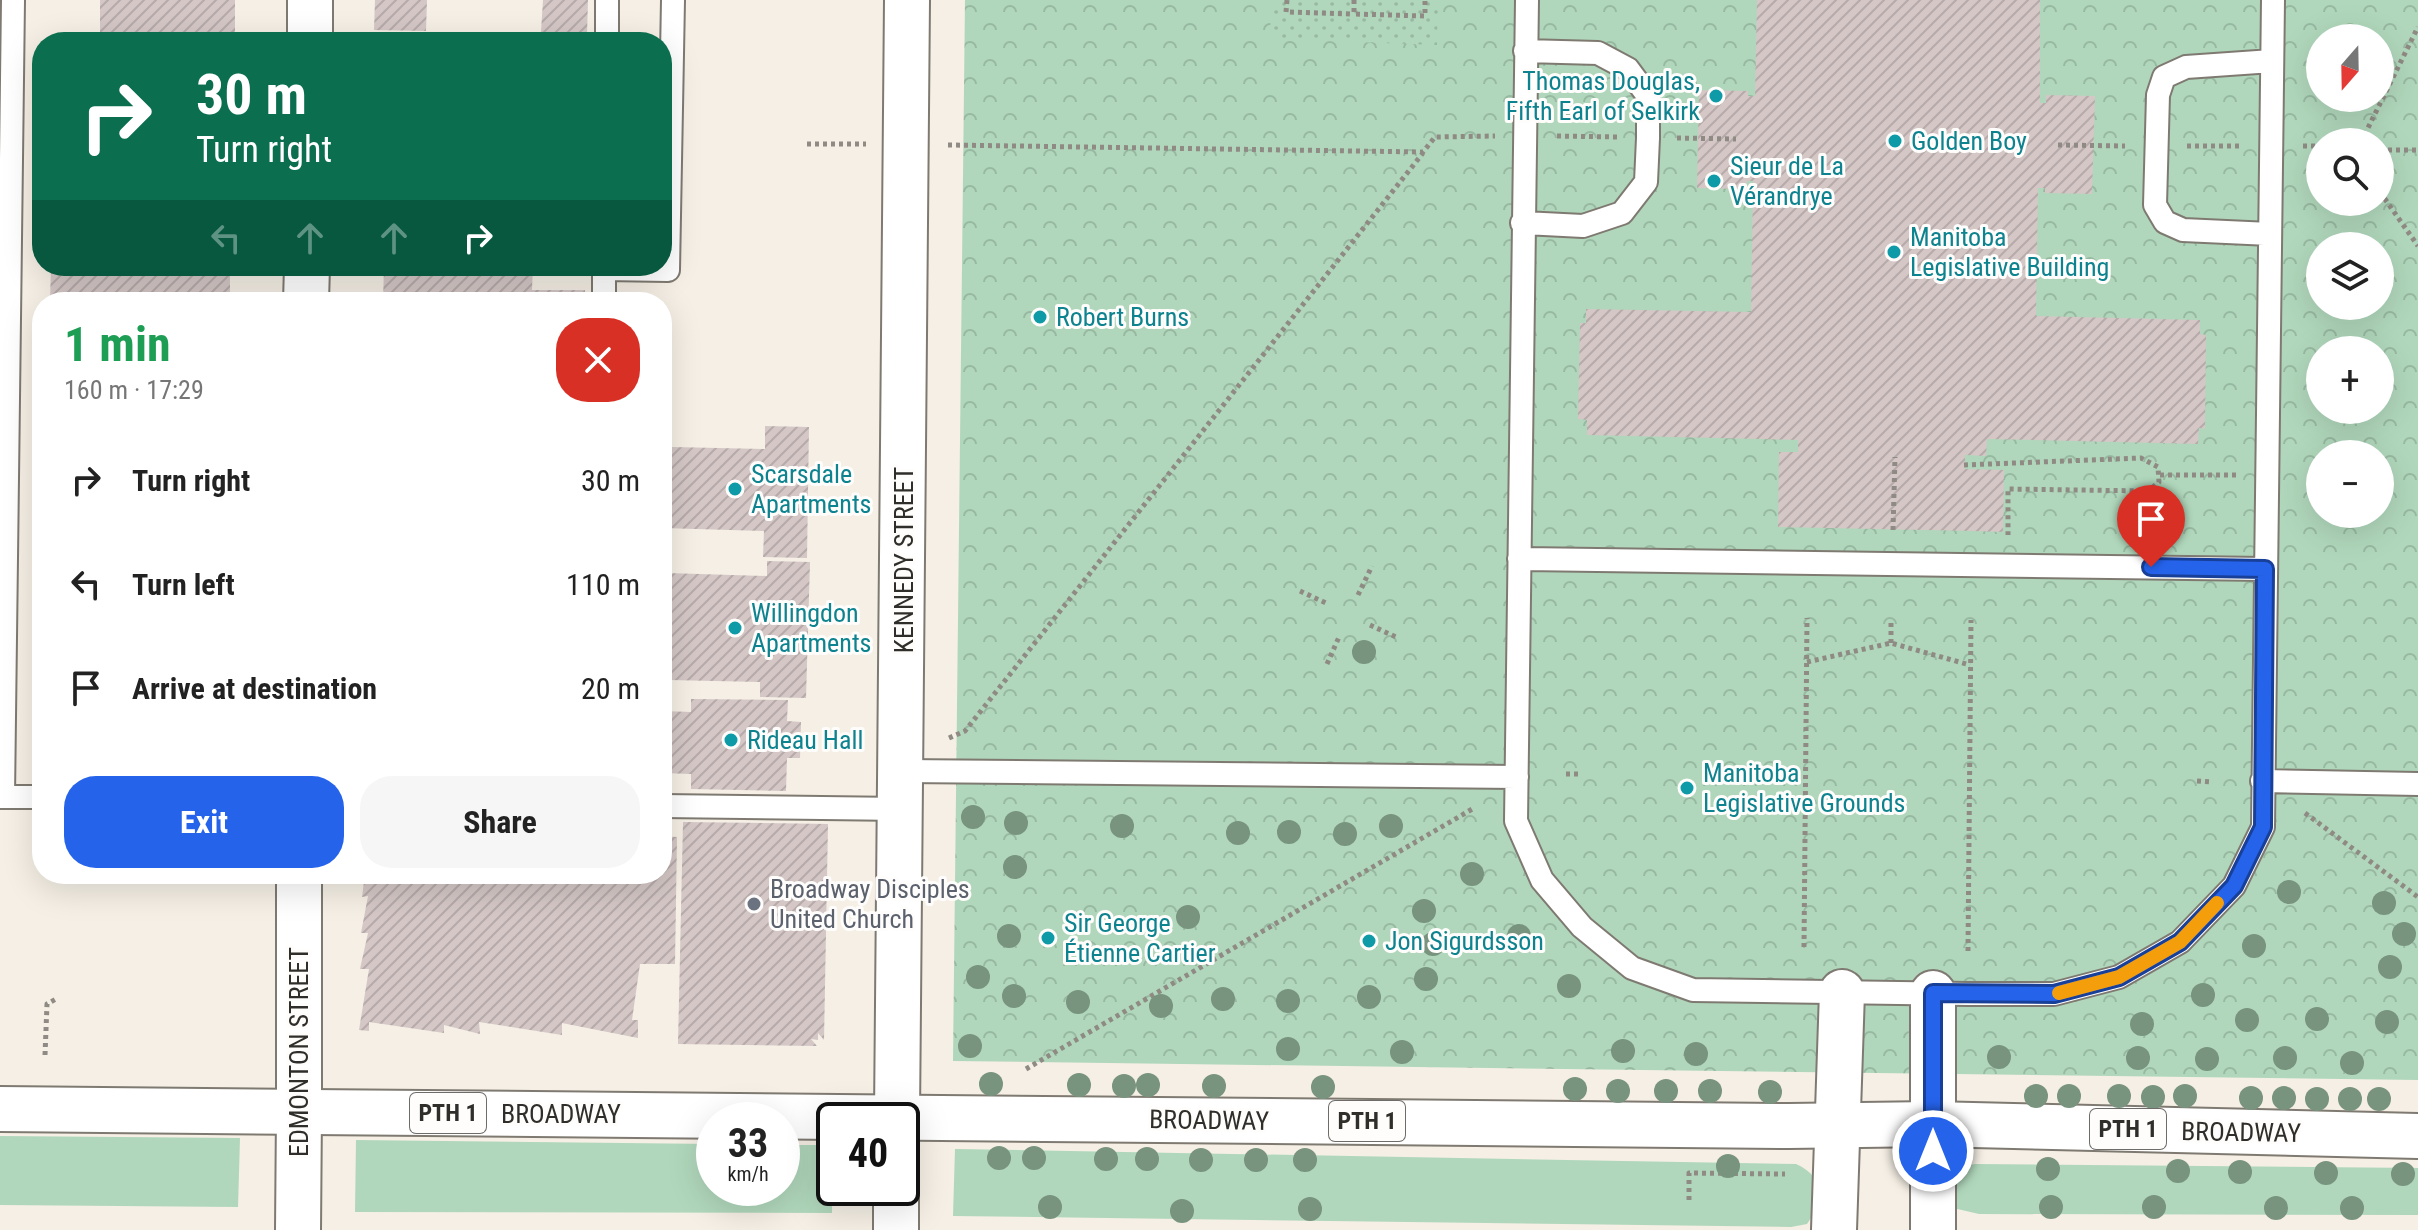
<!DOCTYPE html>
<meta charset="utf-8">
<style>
body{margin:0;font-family:"Roboto Condensed",sans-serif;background:#f6f6f6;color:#222;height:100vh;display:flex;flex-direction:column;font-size:30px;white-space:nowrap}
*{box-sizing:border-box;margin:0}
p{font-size:26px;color:#767676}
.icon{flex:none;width:44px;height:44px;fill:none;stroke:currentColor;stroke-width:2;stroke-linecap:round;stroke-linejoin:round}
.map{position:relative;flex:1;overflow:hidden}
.drawer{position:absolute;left:32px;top:292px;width:640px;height:592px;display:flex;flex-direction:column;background:#fff;border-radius:32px;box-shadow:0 8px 32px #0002}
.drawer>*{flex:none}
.hud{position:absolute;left:32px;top:32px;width:640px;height:244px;border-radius:32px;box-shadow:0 8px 32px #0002;background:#0b6e4f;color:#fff;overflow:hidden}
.needle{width:52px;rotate:200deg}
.buttons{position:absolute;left:2306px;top:24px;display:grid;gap:16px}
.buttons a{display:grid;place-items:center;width:88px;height:88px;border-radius:50%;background:#fff;box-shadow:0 8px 32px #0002;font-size:40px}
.speed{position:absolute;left:696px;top:1102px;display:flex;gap:16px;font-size:40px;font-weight:700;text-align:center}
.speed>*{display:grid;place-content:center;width:104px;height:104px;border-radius:50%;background:#fff;box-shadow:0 8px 32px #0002;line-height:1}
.speed small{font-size:20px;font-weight:400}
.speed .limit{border:4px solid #111;border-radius:12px;background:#fff;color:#111}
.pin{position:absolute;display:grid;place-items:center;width:68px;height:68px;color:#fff;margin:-82px -34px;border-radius:50% 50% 50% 0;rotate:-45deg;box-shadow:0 0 8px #0007}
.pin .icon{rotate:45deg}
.me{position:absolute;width:88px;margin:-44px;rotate:0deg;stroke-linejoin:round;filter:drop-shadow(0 0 6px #0008)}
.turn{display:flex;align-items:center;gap:28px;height:168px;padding:0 32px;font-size:36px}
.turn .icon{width:104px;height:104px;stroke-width:2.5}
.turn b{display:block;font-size:56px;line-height:68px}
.lanes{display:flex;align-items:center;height:76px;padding:0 32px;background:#0003;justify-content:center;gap:40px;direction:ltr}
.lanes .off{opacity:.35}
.round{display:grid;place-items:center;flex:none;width:84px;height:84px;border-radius:32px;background:#f6f6f6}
.overview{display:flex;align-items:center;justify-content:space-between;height:136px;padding:0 32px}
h1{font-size:48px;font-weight:700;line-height:60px;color:#1e9e55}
.cta{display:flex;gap:16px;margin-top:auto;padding:16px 32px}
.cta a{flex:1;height:92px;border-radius:32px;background:#2563eb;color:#fff;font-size:32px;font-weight:700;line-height:92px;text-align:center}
.cta a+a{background:#f6f6f6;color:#222}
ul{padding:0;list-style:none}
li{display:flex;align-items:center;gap:24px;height:104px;padding:0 32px}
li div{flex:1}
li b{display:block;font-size:30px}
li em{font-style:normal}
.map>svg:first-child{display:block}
.grass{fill:#b0d7bb}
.park{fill:url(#park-crowns);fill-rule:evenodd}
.garden{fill:url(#garden-dots)}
.building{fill:url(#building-hatch)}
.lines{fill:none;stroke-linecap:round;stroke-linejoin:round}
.lane-casing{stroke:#7f7a71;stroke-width:26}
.street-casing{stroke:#7f7a71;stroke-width:48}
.secondary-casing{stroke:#7f7a71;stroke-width:48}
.highway-casing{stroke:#7f7a71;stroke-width:48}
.path{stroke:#8f8b84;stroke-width:5;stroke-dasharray:4 4;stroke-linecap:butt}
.lane{stroke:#fff;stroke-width:22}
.street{stroke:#fff;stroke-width:44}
.secondary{stroke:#fff;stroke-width:44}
.highway{stroke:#fff;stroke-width:44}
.tree{fill:#78937e}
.route-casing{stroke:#184099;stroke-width:20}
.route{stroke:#2563eb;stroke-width:14}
.slow{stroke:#f59e0b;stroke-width:14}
.culture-dot{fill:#0f9aa8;stroke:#fefdfb;stroke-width:3}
.worship-dot{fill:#6b7280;stroke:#fefdfb;stroke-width:3}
.labels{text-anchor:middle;stroke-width:6;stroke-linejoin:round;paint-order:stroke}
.shield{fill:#fefdfb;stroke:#6e6c69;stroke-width:2}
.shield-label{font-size:24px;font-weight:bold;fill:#302e2a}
.culture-label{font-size:26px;fill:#0d838f;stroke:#fefdfb;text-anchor:start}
.street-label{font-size:26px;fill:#302e2a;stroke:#fefdfb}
.worship-label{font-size:26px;fill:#5b616d;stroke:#fefdfb;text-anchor:start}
</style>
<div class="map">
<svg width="2418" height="1230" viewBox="0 0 2418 1230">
<defs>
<pattern id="park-crowns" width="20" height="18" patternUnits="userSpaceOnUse" patternTransform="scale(2)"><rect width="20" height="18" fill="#b0d7bb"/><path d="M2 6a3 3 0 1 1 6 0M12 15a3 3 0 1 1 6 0" fill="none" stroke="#98b9a1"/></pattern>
<pattern id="garden-dots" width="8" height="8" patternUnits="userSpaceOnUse" patternTransform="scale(2)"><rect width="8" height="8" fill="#b0d7bb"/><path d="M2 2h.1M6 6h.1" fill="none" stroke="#98b9a1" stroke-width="1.8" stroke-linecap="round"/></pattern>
<pattern id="building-hatch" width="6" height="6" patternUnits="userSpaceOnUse" patternTransform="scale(2)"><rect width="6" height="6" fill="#d4c7c6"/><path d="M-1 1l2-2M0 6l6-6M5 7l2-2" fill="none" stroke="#b6abaa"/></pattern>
</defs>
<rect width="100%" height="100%" fill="#f5efe5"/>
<path class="grass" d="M0 1136 240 1138 238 1207 0 1205Z
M356 1140 714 1144V1188H782V1145H833L832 1213 355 1212Z
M955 1149 1796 1164C1825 1177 1824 1199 1807 1224L1791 1227 953 1216Z
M1975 1164 2418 1168V1215L1979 1214 1953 1208 1955 1168Z"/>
<path class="park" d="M965 0H2418V1080L953 1061ZM2320 38H2380V98H2320ZM2320 142H2380V202H2320ZM2320 246H2380V306H2320ZM2320 350H2380V410H2320ZM2320 454H2380V514H2320Z"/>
<path class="garden" d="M1271 0H1438L1437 45 1270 39Z"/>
<path class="building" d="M100 0H235V42H100Z
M375 0H427L426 31 374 30Z
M543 0H588L587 34 541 32Z
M1757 0H2040V103H2046V95L2095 96 2092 194 2045 193V188H2038L2036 316 2200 320V334L2206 335 2205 429 2199 428 2198 444 1987 439 1986 456 1965 455V469L2004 470 2003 532 1973 531 1778 527 1779 452H1798V440L1587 435V420L1578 419 1580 323H1586V309L1751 312 1753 181H1747L1746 189 1697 188 1699 90 1748 91V96H1755Z
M51 266H230V302H50Z
M384 266H533L532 290H585V302H383Z
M765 426 809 427 807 558 763 557 764 531 662 528V427H672V447L765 449Z
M767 561 810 562 806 698 760 697V682L669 680 668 689H662V565H667V573L767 576Z
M691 699 788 700 787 721 801 722 800 758H787L786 791 691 789V774L662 773V711L691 712Z
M683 822 828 824 824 1040 818 1033V1040L811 1039 817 1046 678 1044Z
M662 836 677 837 675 964H640L632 1020H638V1038L562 1023V1035L479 1022 480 1034 444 1025V1033L369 1022V1031L359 1030 369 969H360L368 933H361L368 896 362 897 365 874H662Z"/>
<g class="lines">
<g class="lane-casing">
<path id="lane" d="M1527 0 1516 821 1542 880 1582 927 1632 968 1693 990 1968 994H2054L2119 977 2180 942 2234 886 2263 827 2273 0
M607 42V0
M1522 223 1583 226 1622 213 1646 182 1648 138V96L1628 69 1598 53 1525 51
M2270 234 2183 230 2165 222 2155 205 2158 95 2164 77 2186 67 2272 61
M604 269 668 270 673 0
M604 302V266
M1519 559 2265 569
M903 771 1517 777
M2262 781 2418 784
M0 797H42
M3 797 13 0
M662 806 902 809"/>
</g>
<g class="street-casing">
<path id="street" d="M310 42V0
M306 302 307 266
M299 1112V874
M897 1116 907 0"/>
</g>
<g class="secondary-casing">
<path id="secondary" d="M1933 993V1230
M298 1230 299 1112
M896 1230V1188
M1834 1230 1842 992"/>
</g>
<g class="highway-casing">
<path id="highway" d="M0 1109 1789 1126 1932 1124 2418 1136"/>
</g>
<path class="path" d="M1287 0 1286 12 1353 14
M1354 0V14L1425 16V0
M1557 136 1619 137
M1677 138 1736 139
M2361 142 2418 27
M807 144H866
M948 145 1423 152 1435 137 1495 136
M2058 145 2125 146
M2187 146H2241
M2303 146H2320
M2380 150H2418
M2380 192 2418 246
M1964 465 2141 458 2158 467 2159 482 2148 491 2008 489V535
M2160 475H2239
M1893 530 1895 457
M1300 591 1328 604
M1358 595 1372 566
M1370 625 1398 638
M1891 643V619
M1807 662 1891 643 1970 665
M1327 664 1339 637
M949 738 965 731 1423 153
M1566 774H1581
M2197 781 2213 782
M2305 813 2418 897
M1804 947 1807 618
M1968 951 1971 620
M45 1055 47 1004 56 999
M1026 1069 1474 808
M1689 1200V1173L1785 1174"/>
<use href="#lane" class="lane"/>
<use href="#street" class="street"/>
<use href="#secondary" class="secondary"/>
<use href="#highway" class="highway"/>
</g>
<g class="tree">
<circle cx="1364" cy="652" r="12"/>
<circle cx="973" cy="817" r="12"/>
<circle cx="1016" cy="823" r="12"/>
<circle cx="1122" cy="826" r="12"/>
<circle cx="1391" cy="826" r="12"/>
<circle cx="1289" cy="832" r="12"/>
<circle cx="1238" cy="833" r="12"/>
<circle cx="1345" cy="834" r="12"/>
<circle cx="1015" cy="867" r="12"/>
<circle cx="1472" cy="874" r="12"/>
<circle cx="2289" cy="892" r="12"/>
<circle cx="2384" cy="903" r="12"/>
<circle cx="1424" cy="911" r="12"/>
<circle cx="1188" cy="917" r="12"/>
<circle cx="2404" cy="934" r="12"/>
<circle cx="1009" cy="936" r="12"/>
<circle cx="1519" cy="936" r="12"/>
<circle cx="1433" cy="944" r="12"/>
<circle cx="2254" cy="946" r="12"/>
<circle cx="2390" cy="967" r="12"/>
<circle cx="978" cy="977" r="12"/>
<circle cx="1426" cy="979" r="12"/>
<circle cx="1569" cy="986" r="12"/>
<circle cx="2203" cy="995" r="12"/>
<circle cx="1014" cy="996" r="12"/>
<circle cx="1369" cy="997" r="12"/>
<circle cx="1223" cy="999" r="12"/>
<circle cx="1288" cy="1001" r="12"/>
<circle cx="1078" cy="1002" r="12"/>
<circle cx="1161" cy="1006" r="12"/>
<circle cx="2317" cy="1019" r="12"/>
<circle cx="2247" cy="1020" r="12"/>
<circle cx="2387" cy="1022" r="12"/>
<circle cx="2142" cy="1024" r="12"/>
<circle cx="970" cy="1046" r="12"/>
<circle cx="1288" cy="1049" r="12"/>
<circle cx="1623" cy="1051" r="12"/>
<circle cx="1402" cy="1052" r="12"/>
<circle cx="1696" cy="1054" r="12"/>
<circle cx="1999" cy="1057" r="12"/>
<circle cx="2138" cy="1058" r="12"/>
<circle cx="2285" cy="1058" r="12"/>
<circle cx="2207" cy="1059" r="12"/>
<circle cx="2352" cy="1063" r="12"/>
<circle cx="991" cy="1084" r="12"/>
<circle cx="1079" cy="1085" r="12"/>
<circle cx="1148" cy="1085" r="12"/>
<circle cx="1124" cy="1086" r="12"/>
<circle cx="1214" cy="1086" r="12"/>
<circle cx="1323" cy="1087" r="12"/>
<circle cx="1575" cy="1089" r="12"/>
<circle cx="1618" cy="1091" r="12"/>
<circle cx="1666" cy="1091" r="12"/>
<circle cx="1710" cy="1091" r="12"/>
<circle cx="1770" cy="1092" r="12"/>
<circle cx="2036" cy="1096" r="12"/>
<circle cx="2069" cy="1096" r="12"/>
<circle cx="2119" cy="1096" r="12"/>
<circle cx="2185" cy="1096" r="12"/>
<circle cx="2153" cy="1097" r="12"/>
<circle cx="2251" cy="1098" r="12"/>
<circle cx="2284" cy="1098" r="12"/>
<circle cx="2317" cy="1099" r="12"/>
<circle cx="2350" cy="1099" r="12"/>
<circle cx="2379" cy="1099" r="12"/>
<circle cx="999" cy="1158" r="12"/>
<circle cx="1034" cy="1158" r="12"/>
<circle cx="1106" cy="1159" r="12"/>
<circle cx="1147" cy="1159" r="12"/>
<circle cx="1201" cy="1160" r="12"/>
<circle cx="1256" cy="1160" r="12"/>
<circle cx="1305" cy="1160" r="12"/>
<circle cx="1728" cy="1166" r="12"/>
<circle cx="2048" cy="1169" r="12"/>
<circle cx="2178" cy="1171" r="12"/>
<circle cx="2240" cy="1172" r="12"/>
<circle cx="2326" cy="1173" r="12"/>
<circle cx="2403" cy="1174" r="12"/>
<circle cx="1050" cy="1207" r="12"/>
<circle cx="2051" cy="1207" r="12"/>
<circle cx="2154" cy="1207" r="12"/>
<circle cx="2276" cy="1208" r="12"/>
<circle cx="2352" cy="1208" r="12"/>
<circle cx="1310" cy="1209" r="12"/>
<circle cx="1182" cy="1211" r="12"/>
</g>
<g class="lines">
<g class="route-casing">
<path id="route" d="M1933 1151V993L2054 994 2119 977 2180 942 2234 886 2263 827 2265 569 2151 567"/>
</g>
<use href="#route" class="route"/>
<path class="slow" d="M2059 993 2119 977 2180 942 2217 903"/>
</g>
<g class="culture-dot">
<circle cx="1716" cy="96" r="8"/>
<circle cx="1895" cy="141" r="8"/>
<circle cx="1714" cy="181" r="8"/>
<circle cx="1894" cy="252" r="8"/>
<circle cx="1040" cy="317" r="8"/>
<circle cx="735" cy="489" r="8"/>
<circle cx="735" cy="628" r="8"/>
<circle cx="731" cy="740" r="8"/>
<circle cx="1687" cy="788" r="8"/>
<circle cx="1048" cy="938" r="8"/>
<circle cx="1369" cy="941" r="8"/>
</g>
<circle class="worship-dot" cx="754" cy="904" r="8"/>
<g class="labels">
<g class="shield">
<rect x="410" y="1093" width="76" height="40" rx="6"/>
<rect x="1329" y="1101" width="76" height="40" rx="6"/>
<rect x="2090" y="1109" width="76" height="40" rx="6"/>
</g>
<g class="shield-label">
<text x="448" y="1121">PTH 1</text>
<text x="1367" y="1129">PTH 1</text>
<text x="2128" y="1137">PTH 1</text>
</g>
<g class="culture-label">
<text x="1700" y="90" text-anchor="end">Thomas Douglas,<tspan x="1700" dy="30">Fifth Earl of Selkirk</tspan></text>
<text x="1911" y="150">Golden Boy</text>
<text x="1730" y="175">Sieur de La<tspan x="1730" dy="30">Vérandrye</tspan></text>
<text x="1910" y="246">Manitoba<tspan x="1910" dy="30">Legislative Building</tspan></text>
<text x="1056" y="326">Robert Burns</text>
<text x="751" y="483">Scarsdale<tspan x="751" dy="30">Apartments</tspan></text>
<text x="751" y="622">Willingdon<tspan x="751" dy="30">Apartments</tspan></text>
<text x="747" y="749">Rideau Hall</text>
<text x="1703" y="782">Manitoba<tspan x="1703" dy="30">Legislative Grounds</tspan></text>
<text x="1064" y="932">Sir George<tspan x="1064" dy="30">Étienne Cartier</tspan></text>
<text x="1385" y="950">Jon Sigurdsson</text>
</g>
<g class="street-label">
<text transform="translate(904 560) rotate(-90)" y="9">KENNEDY STREET</text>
<text transform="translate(299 1052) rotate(-90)" y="9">EDMONTON STREET</text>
<text x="561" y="1123">BROADWAY</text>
<text transform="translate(1209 1120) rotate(1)" y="9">BROADWAY</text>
<text transform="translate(2241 1132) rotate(1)" y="9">BROADWAY</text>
</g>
<g class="worship-label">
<text x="770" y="898">Broadway Disciples<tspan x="770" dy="30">United Church</tspan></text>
</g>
</g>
</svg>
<div class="buttons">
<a><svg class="needle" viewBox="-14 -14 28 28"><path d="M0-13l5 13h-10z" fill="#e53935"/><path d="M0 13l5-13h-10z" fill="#767676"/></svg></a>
<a><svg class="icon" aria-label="search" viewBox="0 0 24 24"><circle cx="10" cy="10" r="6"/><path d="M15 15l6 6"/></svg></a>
<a><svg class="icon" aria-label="layers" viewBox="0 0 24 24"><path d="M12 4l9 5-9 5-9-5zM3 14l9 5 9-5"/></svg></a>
<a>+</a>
<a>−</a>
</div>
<div class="speed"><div>33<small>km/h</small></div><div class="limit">40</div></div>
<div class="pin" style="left:2151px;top:567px;background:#d93025"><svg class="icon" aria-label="arrive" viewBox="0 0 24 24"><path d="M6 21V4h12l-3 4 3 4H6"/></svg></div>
<svg class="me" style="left:1933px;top:1151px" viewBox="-20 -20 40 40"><circle r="17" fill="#2563eb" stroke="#fff" stroke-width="3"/><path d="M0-11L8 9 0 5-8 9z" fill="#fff"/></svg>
<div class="hud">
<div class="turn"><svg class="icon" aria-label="right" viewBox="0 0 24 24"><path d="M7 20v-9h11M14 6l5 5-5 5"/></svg><div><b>30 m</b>Turn right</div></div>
<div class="lanes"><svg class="icon off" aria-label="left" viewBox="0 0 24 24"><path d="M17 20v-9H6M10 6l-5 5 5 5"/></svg><svg class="icon off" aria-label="ahead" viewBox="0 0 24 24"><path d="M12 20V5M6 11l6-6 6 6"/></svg><svg class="icon off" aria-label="ahead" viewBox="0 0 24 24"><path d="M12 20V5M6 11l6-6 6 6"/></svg><svg class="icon" aria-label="right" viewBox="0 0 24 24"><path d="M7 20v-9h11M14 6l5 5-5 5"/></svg></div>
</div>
<section class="drawer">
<div class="overview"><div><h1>1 min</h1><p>160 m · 17:29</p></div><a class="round" style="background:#d93025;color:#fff"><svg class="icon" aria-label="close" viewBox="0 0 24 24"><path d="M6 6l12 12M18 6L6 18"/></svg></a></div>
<ul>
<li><svg class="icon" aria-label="right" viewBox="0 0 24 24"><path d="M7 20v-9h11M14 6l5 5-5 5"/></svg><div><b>Turn right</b></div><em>30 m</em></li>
<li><svg class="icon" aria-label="left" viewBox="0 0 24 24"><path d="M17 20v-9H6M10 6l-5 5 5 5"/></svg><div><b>Turn left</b></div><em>110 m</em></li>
<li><svg class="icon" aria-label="arrive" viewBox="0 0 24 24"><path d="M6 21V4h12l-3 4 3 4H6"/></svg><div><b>Arrive at destination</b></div><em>20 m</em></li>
</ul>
<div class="cta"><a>Exit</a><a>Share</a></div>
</section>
</div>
